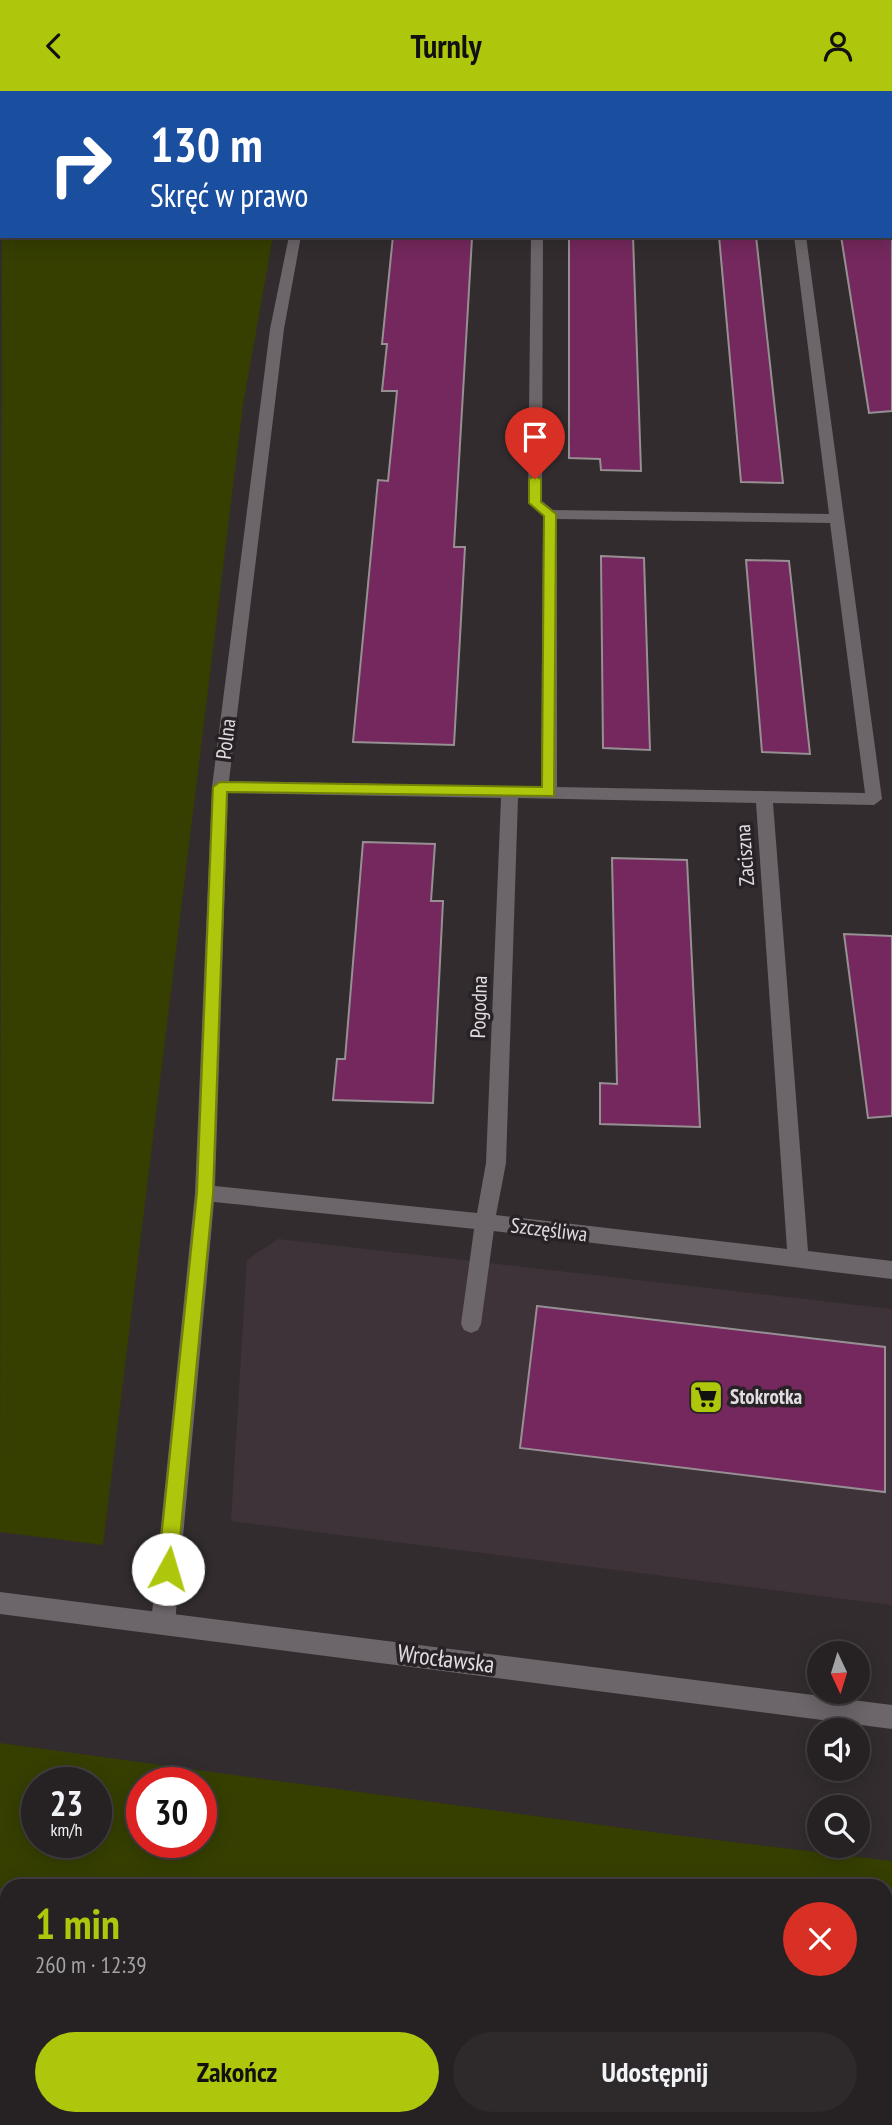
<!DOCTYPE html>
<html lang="pl">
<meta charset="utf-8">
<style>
body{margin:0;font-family:"PT Sans Narrow",sans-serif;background:#2e292b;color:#f1f3f6;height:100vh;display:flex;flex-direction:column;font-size:26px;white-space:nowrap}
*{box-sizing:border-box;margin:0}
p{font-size:23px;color:#a4a3a6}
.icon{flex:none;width:38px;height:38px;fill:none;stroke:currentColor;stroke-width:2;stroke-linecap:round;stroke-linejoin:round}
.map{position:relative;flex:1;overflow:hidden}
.drawer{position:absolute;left:0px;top:1788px;width:892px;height:247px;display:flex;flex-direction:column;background:#262123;border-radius:21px 21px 0 0;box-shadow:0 4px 18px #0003,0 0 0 2px #423e41}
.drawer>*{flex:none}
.guide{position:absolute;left:0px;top:0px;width:892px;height:147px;box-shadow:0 4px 18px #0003,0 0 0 2px #423e41;background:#1a4fa0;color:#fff;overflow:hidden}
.needle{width:46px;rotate:176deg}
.controls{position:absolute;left:807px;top:1550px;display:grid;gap:14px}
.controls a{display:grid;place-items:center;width:63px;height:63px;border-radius:50%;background:#262123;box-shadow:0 4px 18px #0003,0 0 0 2px #423e41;font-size:35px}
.speed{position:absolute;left:21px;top:1676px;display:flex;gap:14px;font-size:35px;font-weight:700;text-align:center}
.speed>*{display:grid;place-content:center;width:91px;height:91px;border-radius:50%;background:#262123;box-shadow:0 4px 18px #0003,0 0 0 2px #423e41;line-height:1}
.speed small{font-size:18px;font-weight:400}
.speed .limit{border:10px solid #d22;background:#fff;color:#111}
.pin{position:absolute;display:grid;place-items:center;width:60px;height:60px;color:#fff;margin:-72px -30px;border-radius:50% 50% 50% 0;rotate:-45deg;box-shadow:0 0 7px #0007}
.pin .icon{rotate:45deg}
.me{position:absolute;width:77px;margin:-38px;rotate:6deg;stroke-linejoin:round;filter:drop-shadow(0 0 5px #0008)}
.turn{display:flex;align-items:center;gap:24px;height:147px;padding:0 35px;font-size:32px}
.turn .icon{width:91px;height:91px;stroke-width:2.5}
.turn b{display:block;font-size:49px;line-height:60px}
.round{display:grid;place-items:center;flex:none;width:74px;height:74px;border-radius:37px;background:#2e292b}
.summary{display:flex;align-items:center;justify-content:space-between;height:119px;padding:0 35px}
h1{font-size:42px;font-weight:700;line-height:52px;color:#aec60b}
.action{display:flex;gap:14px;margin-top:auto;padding:14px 35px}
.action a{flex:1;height:80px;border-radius:42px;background:#aec60b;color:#111;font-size:28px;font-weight:700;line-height:80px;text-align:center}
.action a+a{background:#2e292b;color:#f1f3f6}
header{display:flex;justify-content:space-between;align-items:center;height:91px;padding:0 35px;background:#aec60b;color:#111;font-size:32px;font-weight:700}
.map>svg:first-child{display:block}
.built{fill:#3f333a}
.green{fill:#363f00;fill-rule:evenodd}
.building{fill:#74285d;stroke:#968f93;stroke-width:2}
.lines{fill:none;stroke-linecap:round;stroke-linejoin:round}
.service{fill:#6c6569;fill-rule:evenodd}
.minor{fill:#6c6569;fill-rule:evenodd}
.tertiary{fill:#6c6569;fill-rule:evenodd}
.route{fill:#aec60b;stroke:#718107;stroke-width:2}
.labels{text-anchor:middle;stroke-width:7;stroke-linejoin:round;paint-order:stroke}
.street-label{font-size:21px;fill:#e0dcdf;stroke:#282226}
.poi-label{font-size:21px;font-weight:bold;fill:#e0dcdf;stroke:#282226;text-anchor:start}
.near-street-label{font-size:24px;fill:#e0dcdf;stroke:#282226}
</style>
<header><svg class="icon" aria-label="back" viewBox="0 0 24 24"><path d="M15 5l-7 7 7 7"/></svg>Turnly<svg class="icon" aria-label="person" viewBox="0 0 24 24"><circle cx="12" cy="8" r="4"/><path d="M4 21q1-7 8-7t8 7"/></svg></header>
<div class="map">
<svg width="892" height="2034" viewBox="0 0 892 2034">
<rect width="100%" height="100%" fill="#322c2f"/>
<path class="built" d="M278 1148 892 1218V1514L231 1430 247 1169Z"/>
<path class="green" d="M11 0H298L10 2Z
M2 18V145H273L243 314 103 1454 0 1441Z
M0 1652 674 1744 892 1770V2034H0ZM37 1692H96V1752H37ZM142 1692H201V1752H142ZM7 1796H886V2028H7Z"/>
<path class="building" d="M393 145 472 147 454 456H465L454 654 353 651 378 389 388 390 397 300H382L387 253H382Z
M569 145H633L641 380 601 379 600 368 569 367Z
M719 145H756L783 392 741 391Z
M841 145H892V320L869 322Z
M601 465 644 467 650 659 603 657Z
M746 469 789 470 810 663 762 661Z
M363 751 435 753 431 810H443L433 1012 333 1009 337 968H345Z
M612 767 687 769 700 1036 600 1033V992L617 993Z
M844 843 892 845V1025L868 1027Z
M537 1215 885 1256V1401L520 1357Z"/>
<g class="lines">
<path class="service" d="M538 0H554L556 2H539Z
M891 92H892V100H891Z
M485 1123 492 1125 495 1131 481 1233 478 1239 471 1242 464 1239 461 1233 475 1131 478 1125Z"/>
<path class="minor" d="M317 0H329L316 2Z
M289 145H301L284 238 229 690 541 696 543 425 528 412 531 145H543L542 410 553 419 829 423 794 145H806L882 708 874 714 773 712 808 1160 892 1170V1188L485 1139 214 1111 175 1532 171 1540 163 1543 155 1540 151 1532 195 1102 212 696 270 238ZM557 428 830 432 865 702 557 696ZM228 702 501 707 486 1072 477 1122 215 1095ZM518 707 756 712 787 1158 496 1124 506 1072Z"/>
<path class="tertiary" d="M0 1501 892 1614V1638L0 1523Z"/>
</g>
<path class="route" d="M535 385 541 388V411L556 423 554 705 227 701 213 1102 177 1478 174 1484 168 1487 161 1484 158 1478 197 1102 213 696 220 691 542 696 544 425 529 412V388Z"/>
<defs>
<g id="supermarket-square" transform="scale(1.75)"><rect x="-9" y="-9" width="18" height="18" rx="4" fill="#aec60b" stroke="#282226"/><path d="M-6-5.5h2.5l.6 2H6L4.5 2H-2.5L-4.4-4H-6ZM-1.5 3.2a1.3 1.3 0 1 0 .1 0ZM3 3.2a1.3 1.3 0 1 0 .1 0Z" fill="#111"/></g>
</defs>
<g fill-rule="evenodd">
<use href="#supermarket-square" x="706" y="1306"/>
</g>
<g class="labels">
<g class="street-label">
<text transform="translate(226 648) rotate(-83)" y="7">Polna</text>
<text transform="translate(745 764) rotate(-94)" y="7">Zaciszna</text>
<text transform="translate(479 916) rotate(-88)" y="7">Pogodna</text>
<text transform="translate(549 1139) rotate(7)" y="7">Szczęśliwa</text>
</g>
<g class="poi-label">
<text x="730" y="1313">Stokrotka</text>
</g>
<g class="near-street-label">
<text transform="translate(446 1568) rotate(7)" y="8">Wrocławska</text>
</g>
</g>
</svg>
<div class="controls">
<a><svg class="needle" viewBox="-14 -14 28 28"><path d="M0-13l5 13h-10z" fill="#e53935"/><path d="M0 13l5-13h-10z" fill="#a4a3a6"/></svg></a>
<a><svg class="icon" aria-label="sound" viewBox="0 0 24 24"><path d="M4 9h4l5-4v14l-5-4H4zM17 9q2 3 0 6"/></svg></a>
<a><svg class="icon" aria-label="search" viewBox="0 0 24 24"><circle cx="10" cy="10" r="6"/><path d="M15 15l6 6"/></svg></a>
</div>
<div class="speed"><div>23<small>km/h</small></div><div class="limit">30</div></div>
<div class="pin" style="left:535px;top:388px;background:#d93025"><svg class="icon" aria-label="arrive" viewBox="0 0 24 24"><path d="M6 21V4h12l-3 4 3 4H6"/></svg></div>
<svg class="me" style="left:168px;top:1478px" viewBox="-20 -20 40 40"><circle r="19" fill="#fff"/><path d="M0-13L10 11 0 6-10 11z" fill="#aec60b"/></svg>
<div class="guide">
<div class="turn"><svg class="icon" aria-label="right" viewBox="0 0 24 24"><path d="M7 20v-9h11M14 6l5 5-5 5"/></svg><div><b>130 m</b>Skręć w prawo</div></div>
</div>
<section class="drawer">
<div class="summary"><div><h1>1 min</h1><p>260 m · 12:39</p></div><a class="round" style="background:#d93025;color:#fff"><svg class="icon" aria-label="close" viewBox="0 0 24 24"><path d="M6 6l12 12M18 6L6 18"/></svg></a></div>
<div class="action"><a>Zakończ</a><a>Udostępnij</a></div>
</section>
</div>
